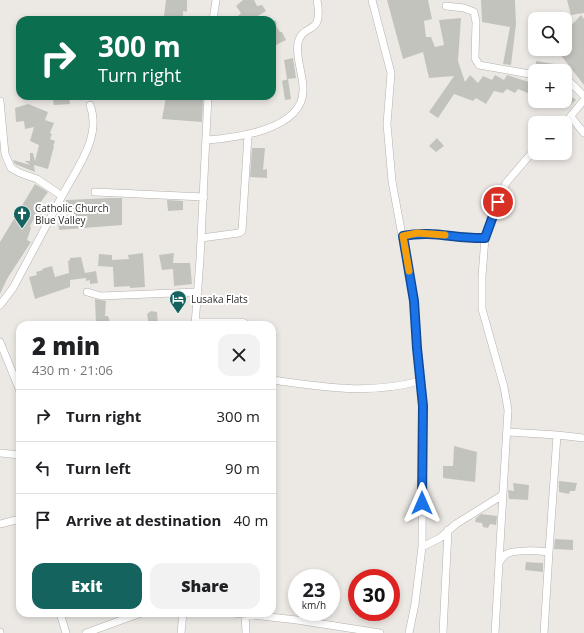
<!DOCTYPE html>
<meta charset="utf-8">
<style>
body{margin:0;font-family:"Open Sans",sans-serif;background:#f2f2f2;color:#202124;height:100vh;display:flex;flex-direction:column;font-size:15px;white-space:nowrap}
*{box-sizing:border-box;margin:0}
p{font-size:13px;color:#757577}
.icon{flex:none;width:22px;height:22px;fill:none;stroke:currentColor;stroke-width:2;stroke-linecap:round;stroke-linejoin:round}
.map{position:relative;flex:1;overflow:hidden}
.side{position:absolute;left:16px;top:321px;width:260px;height:296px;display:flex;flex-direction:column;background:#fff;border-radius:12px;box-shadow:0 2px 6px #0003}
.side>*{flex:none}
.banner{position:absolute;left:16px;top:16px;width:260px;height:84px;border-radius:12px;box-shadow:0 2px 6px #0003;background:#0b6e4f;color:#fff;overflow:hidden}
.controls{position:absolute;left:528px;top:12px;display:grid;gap:8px}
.controls a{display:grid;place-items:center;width:44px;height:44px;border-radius:8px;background:#fff;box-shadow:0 2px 6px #0003;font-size:20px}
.speed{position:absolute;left:288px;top:569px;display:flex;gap:8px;font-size:20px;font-weight:700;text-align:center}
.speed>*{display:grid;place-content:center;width:52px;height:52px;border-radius:50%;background:#fff;box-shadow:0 2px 6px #0003;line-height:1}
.speed small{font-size:10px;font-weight:400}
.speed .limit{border:6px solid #d22;background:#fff;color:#111}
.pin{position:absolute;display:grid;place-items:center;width:34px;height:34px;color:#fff;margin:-17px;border:2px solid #fff;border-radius:50%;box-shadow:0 1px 4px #0007}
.me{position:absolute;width:44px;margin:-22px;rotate:0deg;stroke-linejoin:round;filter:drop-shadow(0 0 3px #0008)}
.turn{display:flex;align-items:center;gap:14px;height:84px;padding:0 16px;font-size:18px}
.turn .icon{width:52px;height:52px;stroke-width:2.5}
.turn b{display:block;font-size:28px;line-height:34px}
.round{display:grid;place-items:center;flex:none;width:42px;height:42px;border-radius:12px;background:#f2f2f2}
.summary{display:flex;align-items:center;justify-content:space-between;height:68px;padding:0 16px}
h1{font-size:24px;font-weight:800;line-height:30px}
.button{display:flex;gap:8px;margin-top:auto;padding:8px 16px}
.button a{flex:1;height:46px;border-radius:12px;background:#15635f;color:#fff;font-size:16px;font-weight:800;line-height:46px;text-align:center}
.button a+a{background:#f2f2f2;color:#202124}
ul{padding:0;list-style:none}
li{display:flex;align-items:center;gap:12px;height:52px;padding:0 16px;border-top:1px solid #e0e0e0}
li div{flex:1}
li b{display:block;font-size:15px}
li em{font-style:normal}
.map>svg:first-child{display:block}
.building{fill:#c3c3be}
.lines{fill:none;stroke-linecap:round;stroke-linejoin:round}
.minor-casing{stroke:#b4b1ad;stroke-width:8}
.minor{stroke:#fff;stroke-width:7}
.route-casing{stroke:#114b97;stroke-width:10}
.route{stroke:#1a73e8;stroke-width:7}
.slow{stroke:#f59e0b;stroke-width:7}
.labels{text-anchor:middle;stroke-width:4;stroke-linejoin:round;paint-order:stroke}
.poi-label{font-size:10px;fill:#2a2928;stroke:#fff;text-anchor:start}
</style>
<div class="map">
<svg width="584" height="633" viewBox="0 0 584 633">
<rect width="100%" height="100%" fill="#ece9e5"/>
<path class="building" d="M166 0H187V12L183 11V16H164Z
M243 0H254L257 6 262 5 266 11 251 20H241L237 17 241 13 236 6Z
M387 0H428L432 19 424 21 426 37H431L435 47 444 45 439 20 461 18 458 61 465 82 470 75 478 83 483 76 492 80 495 75 504 80 507 75 510 76 535 84V96L518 89 515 93 507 89 503 93 494 91 486 104 476 98 473 101 454 94 438 118 429 112 454 76 429 78 423 52 403 59Z
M481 0H515L516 24 511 65 503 64 510 27 482 22Z
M567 0H584V13L571 15Z
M581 15 584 19V85L556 49H565V32Z
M272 20 273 22 275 20 277 23 276 26 280 32H282L286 40 272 47Z
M293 58 296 78 287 79 284 60Z
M536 61 567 66V71H538L536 70Z
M288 79 291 99 285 100 282 81Z
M565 92 576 100 567 108 555 101H565Z
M52 96H62L63 99H69L70 104 54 105Z
M166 97 203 100 202 122 162 119Z
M28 104 48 112 45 120 54 123 50 133 52 134 50 139 55 141 53 146H54L48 169 34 165 35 172 15 164 13 160 30 165 25 161H30V153H33L35 161 39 145 30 141 34 127 25 129 24 121 16 122 15 108Z
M437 138 444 146 436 152 429 146Z
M252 148H265L263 170 267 169V178L250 177Z
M35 184 48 192 40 203 45 206 43 210 45 212 40 220 35 217 30 226 31 228 27 240 31 242 7 279 0 294V242Z
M111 198H122V225L59 230 58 219 74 218V209H66V200Z
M167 200 183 201V210L168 211Z
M143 253 145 287 130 288V286L114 287 113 267 98 266 99 254 112 255V260L129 259 128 255Z
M174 253 173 263H190L192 284 174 286 173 269 162 270 159 255Z
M81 257 85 273 96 271 98 283 90 284V280L86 281V278L70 280V287L35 299 29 277 37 275 36 272 43 270 42 269 52 266 55 277 69 273 68 261 70 260V258Z
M95 299 106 301 105 316H108L111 325H96Z
M151 311 157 312 158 325H149L147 314Z
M454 446 477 452 475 482 443 478V466H453Z
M559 481 577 483 575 491H570L569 494 559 492Z
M513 483 529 485 528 500 509 499 508 490 514 491Z
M481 514 497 516 496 525 490 524 488 528 483 527 482 523 475 522 476 518Z
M555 539 573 540V550L554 549Z
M526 562 543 563V572L525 570Z"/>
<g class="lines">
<g class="minor-casing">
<path id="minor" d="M372 0 391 73 387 124 392 181 414 301 417 348 423 406 422 547 415 604 409 633
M446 6 464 8 474 12 476 22 475 58 479 65 535 75
M213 20 216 0
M565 81 571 83 584 96
M0 101 5 154 11 168 20 173 37 179 62 196 13 288 0 305
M571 117 584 133
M565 123 584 100
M207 140C235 138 302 130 303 91 304 77 295 56 298 43 303 21 324 38 317 0
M95 192 204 197
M62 196C77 168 102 137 90 105
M403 236C434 230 455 239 485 238L506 183 535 149
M201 238 239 233 242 231 248 135
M87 292 101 296 198 292
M195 322H242L248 325
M195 325 200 259 208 96
M0 342 20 391
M272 380C325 387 367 395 420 381
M508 432 557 435 549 552
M557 435 584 438
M0 453 20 455
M0 524 20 519
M422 547 440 538 456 524 501 496 503 493 508 410 504 387 482 309V276L485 238
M499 562 503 493
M60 613 66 633
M233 613 297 620 380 633
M245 613 246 633
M0 632V633
M86 633 141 613
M181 633 183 613
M443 633 448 530
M495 633 499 563C501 560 503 556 505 555 512 549 540 551 549 552L544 633"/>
</g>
<use href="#minor" class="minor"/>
</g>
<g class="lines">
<g class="route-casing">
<path id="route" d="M422 503 423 406 417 348 414 301 403 236C433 230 455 239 485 238L498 202"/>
</g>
<use href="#route" class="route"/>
<path class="slow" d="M409 271 403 236 417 233 445 235"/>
</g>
<defs>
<g id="church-pin" transform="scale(0.9)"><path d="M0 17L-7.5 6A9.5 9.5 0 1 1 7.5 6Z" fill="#15635f" stroke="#fff"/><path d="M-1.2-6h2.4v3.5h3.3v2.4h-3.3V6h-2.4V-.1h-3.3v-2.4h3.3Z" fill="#fff"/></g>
<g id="hotel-pin" transform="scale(0.9)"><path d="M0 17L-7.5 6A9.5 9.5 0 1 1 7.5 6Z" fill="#15635f" stroke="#fff"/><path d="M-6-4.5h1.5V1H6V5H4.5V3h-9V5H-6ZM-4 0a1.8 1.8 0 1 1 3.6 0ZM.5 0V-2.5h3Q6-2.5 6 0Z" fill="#fff"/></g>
</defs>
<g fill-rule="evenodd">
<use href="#church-pin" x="22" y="214"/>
<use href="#hotel-pin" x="178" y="299"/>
</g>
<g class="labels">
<g class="poi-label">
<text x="35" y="212">Catholic Church<tspan x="35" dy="12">Blue Valley</tspan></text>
<text x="191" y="303">Lusaka Flats</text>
</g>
</g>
</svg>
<div class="controls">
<a><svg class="icon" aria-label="search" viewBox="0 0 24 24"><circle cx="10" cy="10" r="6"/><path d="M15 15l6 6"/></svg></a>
<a>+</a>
<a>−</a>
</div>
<div class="speed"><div>23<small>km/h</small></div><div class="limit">30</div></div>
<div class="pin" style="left:498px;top:202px;background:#d93025"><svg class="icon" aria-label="arrive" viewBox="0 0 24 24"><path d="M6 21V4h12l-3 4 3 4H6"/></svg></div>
<svg class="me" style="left:422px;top:503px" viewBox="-20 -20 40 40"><path d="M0-17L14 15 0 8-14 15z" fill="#1a73e8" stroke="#fff" stroke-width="4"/></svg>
<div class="banner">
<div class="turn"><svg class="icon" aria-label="right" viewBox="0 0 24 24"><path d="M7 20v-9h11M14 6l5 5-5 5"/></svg><div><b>300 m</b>Turn right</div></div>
</div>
<section class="side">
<div class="summary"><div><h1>2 min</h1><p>430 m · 21:06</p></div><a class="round"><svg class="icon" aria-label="close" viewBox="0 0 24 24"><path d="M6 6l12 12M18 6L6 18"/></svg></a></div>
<ul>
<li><svg class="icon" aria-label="right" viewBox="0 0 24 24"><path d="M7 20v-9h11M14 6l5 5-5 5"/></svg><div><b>Turn right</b></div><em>300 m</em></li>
<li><svg class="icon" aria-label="left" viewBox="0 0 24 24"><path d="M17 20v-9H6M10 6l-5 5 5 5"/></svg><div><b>Turn left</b></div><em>90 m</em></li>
<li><svg class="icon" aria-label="arrive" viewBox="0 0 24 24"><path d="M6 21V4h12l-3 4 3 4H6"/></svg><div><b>Arrive at destination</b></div><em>40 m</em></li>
</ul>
<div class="button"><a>Exit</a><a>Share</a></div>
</section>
</div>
